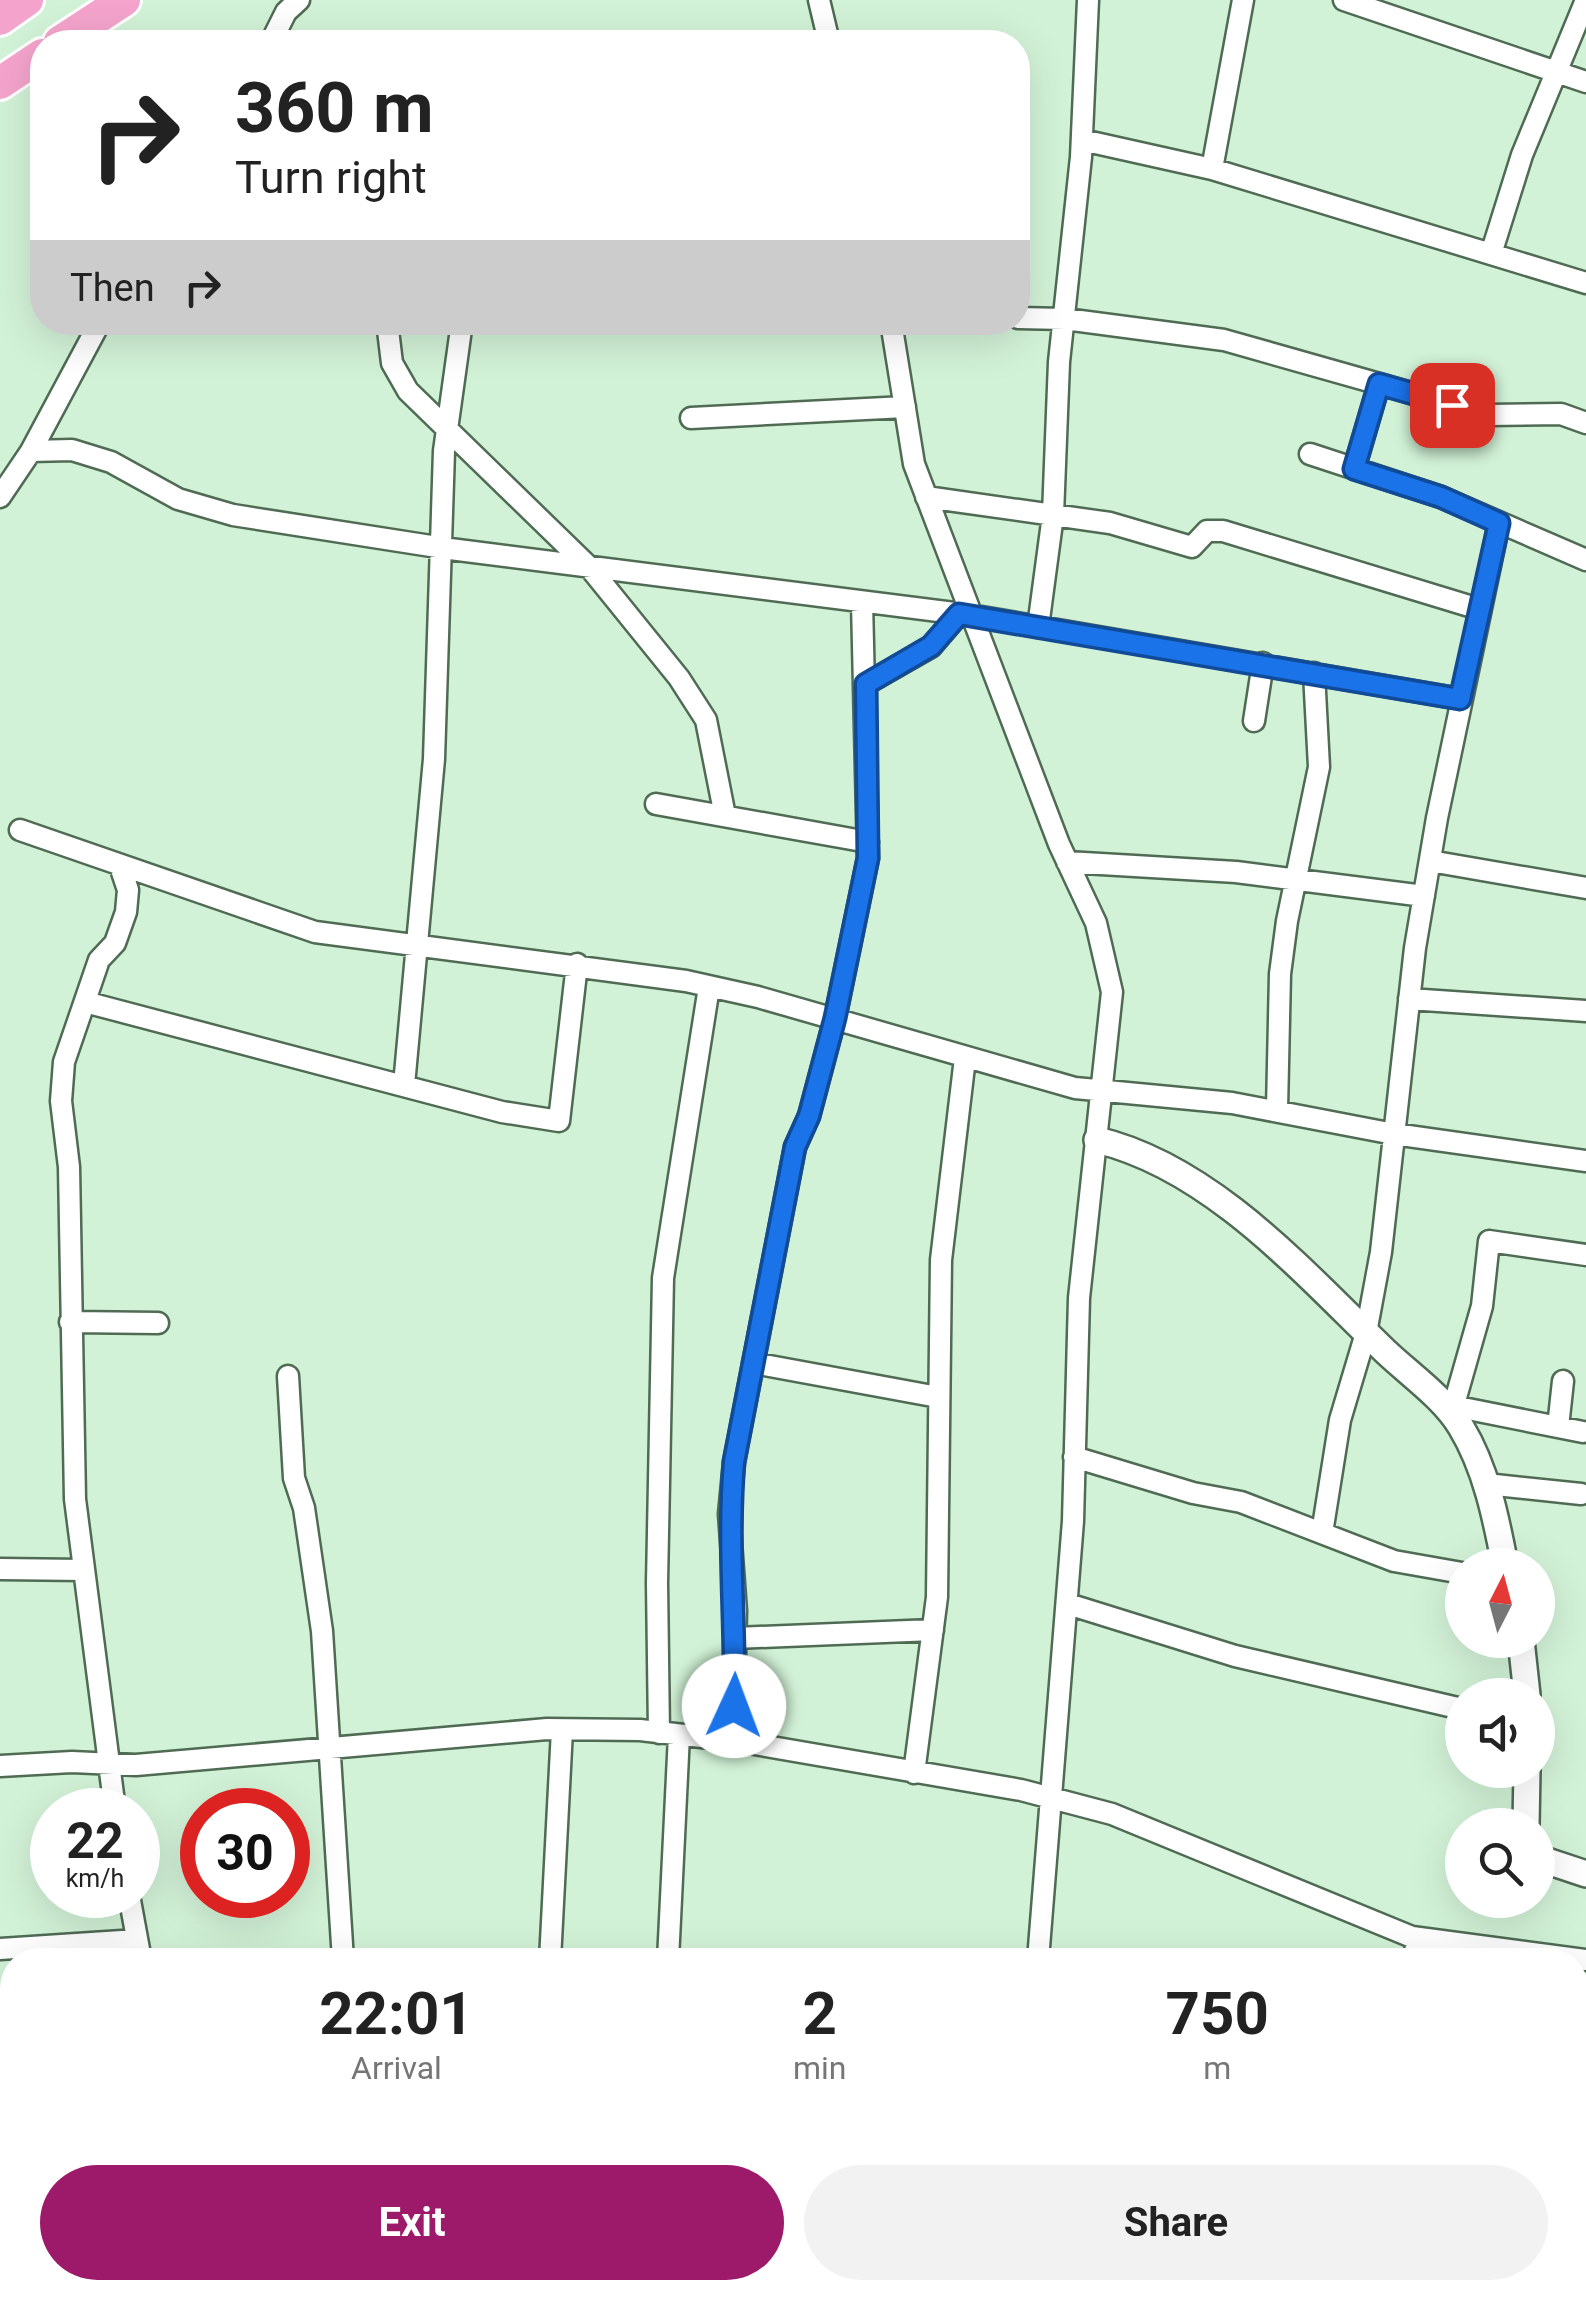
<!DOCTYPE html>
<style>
body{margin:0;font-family:Roboto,sans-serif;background:#f2f2f2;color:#222;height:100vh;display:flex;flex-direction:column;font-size:38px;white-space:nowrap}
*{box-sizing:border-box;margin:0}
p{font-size:32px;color:#767676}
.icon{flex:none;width:55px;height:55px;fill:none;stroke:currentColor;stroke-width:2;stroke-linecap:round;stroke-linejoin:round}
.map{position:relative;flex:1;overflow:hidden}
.panel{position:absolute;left:0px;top:1948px;width:1588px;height:352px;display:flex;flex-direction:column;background:#fff;border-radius:40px 40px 0 0;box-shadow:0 10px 40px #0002}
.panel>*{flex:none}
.hud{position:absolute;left:30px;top:30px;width:1000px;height:305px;border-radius:40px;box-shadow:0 10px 40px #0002;background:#fff;color:#222;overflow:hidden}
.needle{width:65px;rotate:6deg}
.buttons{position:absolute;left:1445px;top:1548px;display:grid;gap:20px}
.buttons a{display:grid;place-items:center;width:110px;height:110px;border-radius:50%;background:#fff;box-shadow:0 10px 40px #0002;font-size:50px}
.speed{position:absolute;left:30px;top:1788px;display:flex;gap:20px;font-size:50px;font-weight:700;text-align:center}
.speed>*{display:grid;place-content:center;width:130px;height:130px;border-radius:50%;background:#fff;box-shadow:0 10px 40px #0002;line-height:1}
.speed small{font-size:25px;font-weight:400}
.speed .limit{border:15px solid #d22;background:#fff;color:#111}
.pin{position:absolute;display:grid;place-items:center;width:85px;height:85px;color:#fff;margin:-42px;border-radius:20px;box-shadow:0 5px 15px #0006}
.me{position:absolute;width:110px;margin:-55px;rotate:2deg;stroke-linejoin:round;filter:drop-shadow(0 0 8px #0008)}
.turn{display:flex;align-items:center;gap:35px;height:210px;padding:0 40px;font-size:45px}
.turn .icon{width:130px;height:130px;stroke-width:2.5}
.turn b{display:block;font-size:70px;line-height:85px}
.then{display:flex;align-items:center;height:95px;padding:0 40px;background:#0003;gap:20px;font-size:38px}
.eta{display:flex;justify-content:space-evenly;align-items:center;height:170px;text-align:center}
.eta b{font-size:60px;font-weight:700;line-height:70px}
.cta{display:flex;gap:20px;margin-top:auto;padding:20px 40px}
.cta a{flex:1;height:115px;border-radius:60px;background:#9d196a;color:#fff;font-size:40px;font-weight:700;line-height:115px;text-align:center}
.cta a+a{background:#f2f2f2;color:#222}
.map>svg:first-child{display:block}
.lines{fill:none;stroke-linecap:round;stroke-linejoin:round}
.minor-casing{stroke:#4f6b54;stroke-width:25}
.tertiary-casing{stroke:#4f6b54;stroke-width:30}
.trunk-casing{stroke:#fff;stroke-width:38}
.minor{stroke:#fff;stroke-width:20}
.tertiary{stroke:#fff;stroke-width:25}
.trunk{stroke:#f4a4cc;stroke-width:32}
.route-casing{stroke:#114b97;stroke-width:25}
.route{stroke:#1a73e8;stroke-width:18}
</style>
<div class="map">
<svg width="1586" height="2299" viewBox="0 0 1586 2299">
<rect width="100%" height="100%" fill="#d2f2d7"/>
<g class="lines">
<g class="minor-casing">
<path id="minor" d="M819 0 829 42
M1344 0 1586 82
M271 42 286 12 299 0
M1082 140 1212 169 1586 283
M1212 169 1243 0
M1491 254 1522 155 1586 0
M1018 318 1065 319 1224 340 1489 415 1561 414 1586 423
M387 322 392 363 408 391 590 568 679 678 706 720 725 816
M891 322 914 464 1059 844 1096 923 1112 992 1079 1298 1073 1521 1038 1960
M691 418 905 407
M31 451 72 450 111 462 178 499 233 515 450 549 970 615 1461 699
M1310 454 1441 497 1586 560
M1354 469 1379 384
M0 497 31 451 100 322
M926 497 1110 523 1192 547 1207 531H1223L1479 609
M1038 627 1053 515 1059 362 1081 157 1088 0
M866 684 931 647 959 614
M1254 721 1263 663
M656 804 868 842
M20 830 315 932 686 981 758 997 1075 1088 1232 1103 1394 1134 1586 1161
M1430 861 1586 888
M1067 862 1236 872 1424 896
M1409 999 1586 1011
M85 1002 502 1112 559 1121 577 964
M404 1085 434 759 444 451 462 322
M1277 1109 1280 974 1287 921 1319 767 1314 673
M70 1322 158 1323
M753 1363 938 1397
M288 1376 294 1478 304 1508 322 1631 343 1960
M1453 1406 1583 1432
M1451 1415 1482 1306 1489 1241 1586 1255
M1558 1427 1563 1381
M1074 1457 1193 1493 1241 1502 1394 1561 1462 1573
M1486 1484 1581 1494
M1322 1533 1340 1420 1366 1333 1381 1252 1415 948 1437 818 1499 523
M0 1569 83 1570
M1068 1604 1235 1656 1462 1709
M736 1638 933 1630
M659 1733 657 1583 663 1278 709 987
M733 1741 736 1611 729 1514 734 1462 795 1147 809 1116 835 1018 868 858 862 602
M0 1766 72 1762 136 1765 547 1729 640 1730 737 1741 1021 1790 1112 1814 1412 1937 1586 1960
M914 1773 937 1597 941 1260 965 1058
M115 1810 75 1499 69 1167 61 1101 64 1062 99 960 115 943 126 912 128 890 120 866
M129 1895 141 1960
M0 1949 137 1940
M550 1960 562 1730
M668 1960 679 1735
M1414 1960 1417 1938
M1575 2248 1586 2249
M0 2275H12
M191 2288 193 2299
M367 2288 368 2299
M560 2288 561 2299
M662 2299V2288
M927 2299 929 2288
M1015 2299 1016 2288
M1107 2299 1109 2288"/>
</g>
<g class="tertiary-casing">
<path id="tertiary" d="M1097 1140C1211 1167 1303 1272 1385 1351 1409 1374 1444 1398 1461 1427 1486 1468 1496 1518 1505 1565
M1521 1640 1527 1695
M1526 1825 1527 1770
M1538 1858 1586 1874"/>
</g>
<g class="trunk-casing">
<path id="trunk" d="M0 19 27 0
M60 42 124 0
M0 83 42 55"/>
</g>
<use href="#minor" class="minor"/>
<use href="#tertiary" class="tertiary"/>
<use href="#trunk" class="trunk"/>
</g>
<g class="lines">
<g class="route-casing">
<path id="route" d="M734 1706C736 1625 727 1544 734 1462L795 1147 809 1116 835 1018 868 858 866 684 931 646 959 614 1460 699 1499 523 1441 497 1354 469 1379 384 1452 405"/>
</g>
<use href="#route" class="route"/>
</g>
</svg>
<div class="buttons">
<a><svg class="needle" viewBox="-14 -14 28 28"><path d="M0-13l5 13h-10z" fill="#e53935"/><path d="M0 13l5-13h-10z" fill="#767676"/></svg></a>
<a><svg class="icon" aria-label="sound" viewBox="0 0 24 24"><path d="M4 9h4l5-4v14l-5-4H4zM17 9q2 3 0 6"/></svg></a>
<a><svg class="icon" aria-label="search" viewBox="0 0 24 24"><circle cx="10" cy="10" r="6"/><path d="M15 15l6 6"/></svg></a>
</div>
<div class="speed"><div>22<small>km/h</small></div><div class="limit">30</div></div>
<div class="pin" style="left:1452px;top:405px;background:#d93025"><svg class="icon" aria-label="arrive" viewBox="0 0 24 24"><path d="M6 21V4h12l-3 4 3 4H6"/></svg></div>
<svg class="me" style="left:734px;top:1706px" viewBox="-20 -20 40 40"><circle r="19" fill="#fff"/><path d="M0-13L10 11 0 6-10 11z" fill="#1a73e8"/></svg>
<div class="hud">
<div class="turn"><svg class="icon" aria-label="right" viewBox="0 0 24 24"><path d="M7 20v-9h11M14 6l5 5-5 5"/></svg><div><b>360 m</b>Turn right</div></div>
<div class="then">Then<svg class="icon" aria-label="right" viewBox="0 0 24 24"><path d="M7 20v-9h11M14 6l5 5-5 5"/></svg></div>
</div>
<section class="panel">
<div class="eta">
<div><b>22:01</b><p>Arrival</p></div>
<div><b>2</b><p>min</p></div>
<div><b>750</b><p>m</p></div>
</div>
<div class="cta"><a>Exit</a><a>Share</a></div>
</section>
</div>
